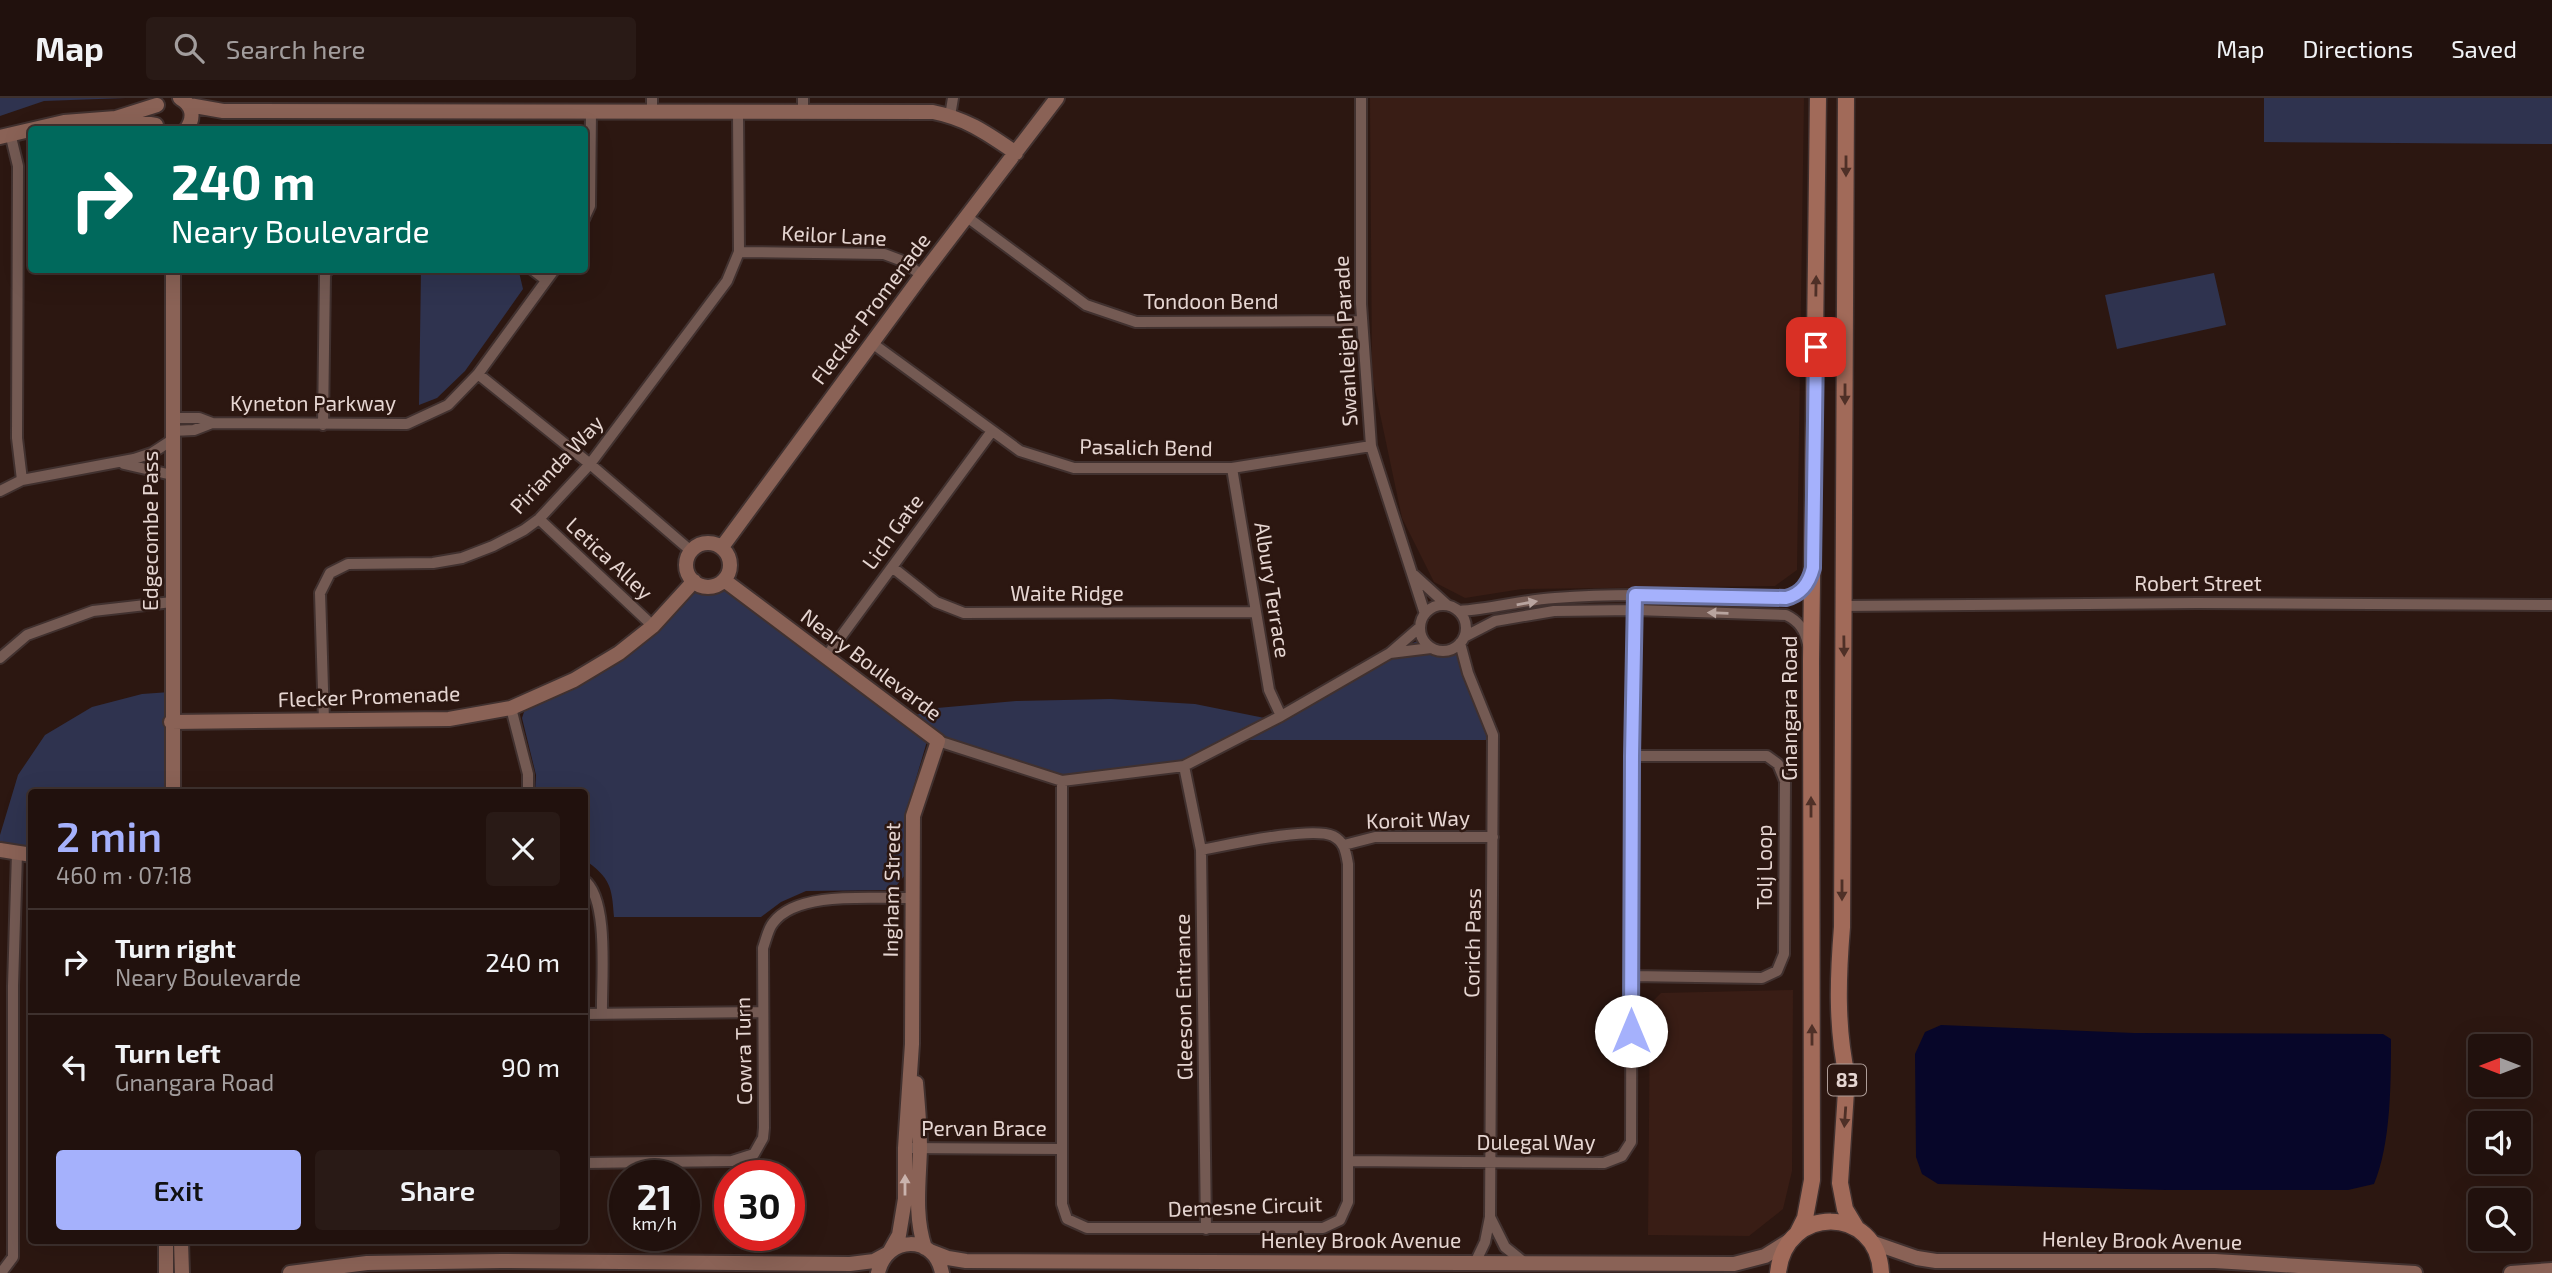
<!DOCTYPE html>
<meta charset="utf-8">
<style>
body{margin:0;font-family:"Exo 2",sans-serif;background:#291a16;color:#f1f3f6;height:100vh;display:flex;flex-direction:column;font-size:26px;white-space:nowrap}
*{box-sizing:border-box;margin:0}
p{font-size:23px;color:#a29d9d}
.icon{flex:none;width:38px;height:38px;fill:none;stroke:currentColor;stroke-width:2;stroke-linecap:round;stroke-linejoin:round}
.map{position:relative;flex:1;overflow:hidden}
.side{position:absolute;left:28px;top:691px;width:560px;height:455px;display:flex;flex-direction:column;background:#21110d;border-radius:7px;box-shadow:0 7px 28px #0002,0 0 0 2px #3e312e}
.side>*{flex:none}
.hud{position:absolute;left:28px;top:28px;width:560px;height:147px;border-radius:7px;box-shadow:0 7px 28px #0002,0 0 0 2px #3e312e;background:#00695c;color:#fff;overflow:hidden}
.needle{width:46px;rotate:270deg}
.fabs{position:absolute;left:2468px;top:936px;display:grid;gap:14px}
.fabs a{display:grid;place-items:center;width:63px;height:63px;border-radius:7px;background:#21110d;box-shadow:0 7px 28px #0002,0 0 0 2px #3e312e;font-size:35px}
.speed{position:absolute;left:609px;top:1062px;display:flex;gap:14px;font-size:35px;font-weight:700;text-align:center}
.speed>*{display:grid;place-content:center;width:91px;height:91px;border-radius:50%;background:#21110d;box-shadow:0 7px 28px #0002,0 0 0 2px #3e312e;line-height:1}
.speed small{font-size:18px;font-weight:400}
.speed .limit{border:10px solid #d22;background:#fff;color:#111}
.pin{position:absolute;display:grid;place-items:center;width:60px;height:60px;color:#fff;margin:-30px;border-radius:14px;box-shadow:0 4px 10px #0006}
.me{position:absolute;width:77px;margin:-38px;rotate:0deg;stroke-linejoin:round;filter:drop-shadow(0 0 5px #0008)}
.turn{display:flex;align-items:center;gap:24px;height:147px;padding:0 28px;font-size:32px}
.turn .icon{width:91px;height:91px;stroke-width:2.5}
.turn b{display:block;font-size:49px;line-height:60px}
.round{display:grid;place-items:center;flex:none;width:74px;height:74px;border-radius:7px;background:#291a16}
.headline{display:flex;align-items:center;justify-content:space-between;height:119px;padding:0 28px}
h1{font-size:42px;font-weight:600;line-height:52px;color:#a5b1fc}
.cta{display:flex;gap:14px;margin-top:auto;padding:14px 28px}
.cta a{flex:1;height:80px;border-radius:7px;background:#a5b1fc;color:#111;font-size:28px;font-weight:600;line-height:80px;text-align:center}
.cta a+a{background:#291a16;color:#f1f3f6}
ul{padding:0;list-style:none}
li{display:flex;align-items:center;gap:21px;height:105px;padding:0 28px;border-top:2px solid #3e312e}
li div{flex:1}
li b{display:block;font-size:26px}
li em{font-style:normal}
header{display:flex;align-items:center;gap:42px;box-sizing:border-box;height:98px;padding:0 35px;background:#21110d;border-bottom:2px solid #3e312e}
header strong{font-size:33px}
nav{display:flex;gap:38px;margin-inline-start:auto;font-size:24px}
.search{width:490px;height:63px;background:#291a16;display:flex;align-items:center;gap:18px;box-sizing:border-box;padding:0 24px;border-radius:7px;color:#a29d9d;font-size:26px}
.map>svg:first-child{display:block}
.built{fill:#391d15}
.green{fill:#2f334f}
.water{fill:#070629}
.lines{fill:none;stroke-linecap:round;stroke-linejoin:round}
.street-casing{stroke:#41312f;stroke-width:14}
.secondary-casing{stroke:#41312f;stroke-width:18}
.primary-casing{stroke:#41312f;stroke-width:19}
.street{stroke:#745a53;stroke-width:10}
.secondary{stroke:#8a6256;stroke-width:14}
.primary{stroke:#a16a59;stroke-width:16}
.oneway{fill:#4f3027}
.oneway2{fill:#b8a49f}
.oneway3{fill:#cab3ad}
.route-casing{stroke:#6b73a4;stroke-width:18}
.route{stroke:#a5b1fc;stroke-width:12}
.labels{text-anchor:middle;stroke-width:5;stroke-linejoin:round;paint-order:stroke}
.shield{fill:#2c1711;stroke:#ae9d98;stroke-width:2}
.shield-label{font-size:19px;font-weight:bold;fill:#e6d6d2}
.street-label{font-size:21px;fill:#e6d6d2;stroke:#2c1711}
</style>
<header>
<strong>Map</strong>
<div class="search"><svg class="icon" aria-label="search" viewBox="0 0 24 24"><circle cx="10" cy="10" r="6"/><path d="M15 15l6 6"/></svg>Search here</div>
<nav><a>Map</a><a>Directions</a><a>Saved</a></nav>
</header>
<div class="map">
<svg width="2552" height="1175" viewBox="0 0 2552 1175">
<rect width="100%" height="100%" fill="#2c1711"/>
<path class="built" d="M1370 0H1804L1797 472 1775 488 1522 491 1465 500 1434 484 1402 420 1372 278Z
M1793 892 1792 1073 1783 1111 1749 1138 1648 1137 1650 906 1661 895Z"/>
<path class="green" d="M0 0H126L44 3 0 18Z
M2264 0H2552V46L2264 44Z
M421 172H514L519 174 523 191 465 273 437 300 419 307Z
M2214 175 2226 227 2117 251 2105 197Z
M722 489 928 640 905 718V777L893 792 806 793 781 804 761 819H614C612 788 610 780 585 762L584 695H535L536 677 522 620 526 608 596 579 658 531 691 496Z
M1423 541C1432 549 1440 551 1452 548L1477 598 1488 642H1239L1186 668 1139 676H1062L1018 665 939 639 910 619 937 610 1016 603 1111 601 1195 606 1274 622 1375 559Z
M170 594V695H32L31 758 0 752V737L18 677 45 637 92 609 142 596Z"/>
<path class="water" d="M1941 927 2134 935 2383 936 2391 941C2391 984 2391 1046 2374 1086L2348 1092H2166L1938 1086 1922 1076 1916 1059 1915 956 1925 934Z"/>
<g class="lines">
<g class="street-casing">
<path id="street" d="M652 0V14
M1361 0V206L1371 348 1425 516
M803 14V0
M950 18 953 0
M10 35 18 68 17 340 22 382
M967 119 1086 207 1136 224 1361 223
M584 121 590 108 591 14
M739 154 884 156 900 162 922 177
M533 172 546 182
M872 245 1020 353 1074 370H1232L1371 348
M478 276 590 366 691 453
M172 320H199L212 325 407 326 448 307 478 276 554 172
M323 327 325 176 328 172
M172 333 194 332 212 325
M124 366 172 377
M1232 370 1269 592 1281 618
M0 393 22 382 134 361 152 355 172 342
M539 421 653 528
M892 469 936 504 964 515 1256 514
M1414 477 1447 507
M1420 530a23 23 0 1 1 46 0a23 23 0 1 1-46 0Z
M1843 508 2197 505 2552 507
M1459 513C1492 511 1522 502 1555 500 1631 494 1709 499 1786 500 1798 497 1804 491 1810 480
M1464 539 1495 523 1554 513 1635 512 1786 517C1799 523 1805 532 1808 546
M1460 545 1468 575 1493 637 1490 1119 1485 1144 1475 1165
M1390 555 1431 550
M826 559 992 333
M0 560 27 537 93 513 172 504
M511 610 528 676V695
M324 623 320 495 330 475 348 466 433 465 462 460 493 448 524 432 539 421 590 366 727 183 739 154 738 14
M938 643 1062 683 1184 668 1281 618 1390 555 1420 529
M1184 668 1201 752 1206 1131
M1062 683V1106L1067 1121 1087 1130H1323L1340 1122 1348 1104V766C1346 755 1345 744 1333 738 1311 728 1228 747 1201 752
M1344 747 1375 739H1493
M584 782C610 801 601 886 602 916
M1631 878 1762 880 1777 873 1784 856 1785 683 1778 666 1767 658H1632
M584 916 762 914
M905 1050 1062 1051
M1348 1063 1604 1065 1622 1058 1631 1044 1632 658 1635 497
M584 1065 732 1063 754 1056 763 1040 764 1030 763 850C766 842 768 831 773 825 797 792 874 801 913 800
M1490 1119 1505 1149 1525 1165
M1 1175 13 1159V888L17 755"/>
</g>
<g class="secondary-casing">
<path id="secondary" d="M180 0C193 7 195 20 186 32
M189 7 223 13 933 14C968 21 988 36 1016 55
M120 21 156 27
M0 39 64 24 116 20 157 7
M173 172V695
M686 467a22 22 0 1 1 44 0a22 22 0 1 1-44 0Z
M722 449 922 177 1057 0
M724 482 938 643 913 718 912 946 905 1050V1101L899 1137 890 1153
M171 624 449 621 511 610 574 582 619 555 653 528 694 483
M0 752 32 757
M916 985C918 1007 920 1029 920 1051 919 1084 914 1118 925 1150
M166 1143V1175
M181 1143 182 1175
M1871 1144 1917 1160 1936 1163H2215L2415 1175
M930 1153 948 1160 966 1163 1734 1166 1765 1158 1789 1143
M290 1175 367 1165 501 1163 850 1166 874 1163 887 1156
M878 1175C886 1137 935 1136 942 1175
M2511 1175 2552 1172"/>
</g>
<g class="primary-casing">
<path id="primary" d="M1846 0 1842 829C1838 878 1836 929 1847 978L1840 1085 1845 1111 1857 1131
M1798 1134 1805 1120 1812 1082 1811 563 1818 0
M1778 1175C1785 1106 1878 1107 1881 1175"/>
</g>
<use href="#street" class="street"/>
<use href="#secondary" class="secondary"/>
<use href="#primary" class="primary"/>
</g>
<defs><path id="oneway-solid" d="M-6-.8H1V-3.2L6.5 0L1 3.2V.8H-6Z" transform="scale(1.75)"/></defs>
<g class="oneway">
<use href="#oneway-solid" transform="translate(1846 68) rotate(90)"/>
<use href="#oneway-solid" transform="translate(1816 188) rotate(-89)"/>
<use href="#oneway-solid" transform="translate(1845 296) rotate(90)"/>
<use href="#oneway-solid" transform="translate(1844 548) rotate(89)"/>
<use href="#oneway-solid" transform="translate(1811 709) rotate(-90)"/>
<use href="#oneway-solid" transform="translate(1842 792) rotate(90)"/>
<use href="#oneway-solid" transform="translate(1812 937) rotate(-90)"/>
<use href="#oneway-solid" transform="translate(1845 1019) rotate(94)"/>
</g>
<g class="oneway2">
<use href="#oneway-solid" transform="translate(1527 505) rotate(-10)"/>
<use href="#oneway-solid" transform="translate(1718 515) rotate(-178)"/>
</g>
<use class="oneway3" href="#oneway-solid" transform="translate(905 1087) rotate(-90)"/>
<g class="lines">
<g class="route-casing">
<path id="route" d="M1631 933 1632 658 1635 497 1786 500C1802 496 1809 485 1813 470L1816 249"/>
</g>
<use href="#route" class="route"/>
</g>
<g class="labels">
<rect class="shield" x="1828" y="966.5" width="38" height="31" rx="5"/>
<g class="shield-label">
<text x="1847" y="989">83</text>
</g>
<g class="street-label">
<text transform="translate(834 138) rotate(3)" y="7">Keilor Lane</text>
<text x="1211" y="211">Tondoon Bend</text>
<text transform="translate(871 211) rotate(-53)" y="7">Flecker Promenade</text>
<text transform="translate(1346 243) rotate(-93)" y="7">Swanleigh Parade</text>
<text x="313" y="313">Kyneton Parkway</text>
<text transform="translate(1146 350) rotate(1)" y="7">Pasalich Bend</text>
<text transform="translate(557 367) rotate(-47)" y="7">Pirianda Way</text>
<text transform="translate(151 433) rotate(-90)" y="7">Edgecombe Pass</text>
<text transform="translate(893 434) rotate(-54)" y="7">Lich Gate</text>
<text transform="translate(609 461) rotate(43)" y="7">Letica Alley</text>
<text x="2198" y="493">Robert Street</text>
<text transform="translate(1272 492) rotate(81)" y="7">Albury Terrace</text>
<text x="1067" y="503">Waite Ridge</text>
<text transform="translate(871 567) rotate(37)" y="7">Neary Boulevarde</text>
<text transform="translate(369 599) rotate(-2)" y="7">Flecker Promenade</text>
<text transform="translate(1790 610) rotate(-90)" y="7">Gnangara Road</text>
<text transform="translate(1418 722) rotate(-2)" y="7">Koroit Way</text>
<text transform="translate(1765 769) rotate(-90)" y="7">Tolj Loop</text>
<text transform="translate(892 792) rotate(-89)" y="7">Ingham Street</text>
<text transform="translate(1473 845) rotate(-89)" y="7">Corich Pass</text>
<text transform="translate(1184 899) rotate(-91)" y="7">Gleeson Entrance</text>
<text transform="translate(744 953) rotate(-91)" y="7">Cowra Turn</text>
<text x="984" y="1038">Pervan Brace</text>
<text x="1536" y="1052">Dulegal Way</text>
<text transform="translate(1245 1109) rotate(-2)" y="7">Demesne Circuit</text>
<text x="1361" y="1150">Henley Brook Avenue</text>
<text transform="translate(2142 1143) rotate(1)" y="7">Henley Brook Avenue</text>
</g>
</g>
</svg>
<div class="fabs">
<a><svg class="needle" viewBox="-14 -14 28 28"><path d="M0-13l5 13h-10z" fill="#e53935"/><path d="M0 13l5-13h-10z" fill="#a29d9d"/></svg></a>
<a><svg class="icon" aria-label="sound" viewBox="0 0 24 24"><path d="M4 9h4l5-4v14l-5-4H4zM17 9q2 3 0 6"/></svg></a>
<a><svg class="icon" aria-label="search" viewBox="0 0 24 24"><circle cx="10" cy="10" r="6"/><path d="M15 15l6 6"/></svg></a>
</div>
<div class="speed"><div>21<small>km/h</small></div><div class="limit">30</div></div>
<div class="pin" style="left:1816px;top:249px;background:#d93025"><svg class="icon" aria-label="arrive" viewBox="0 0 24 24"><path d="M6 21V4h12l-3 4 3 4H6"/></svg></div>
<svg class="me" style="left:1631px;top:933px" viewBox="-20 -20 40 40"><circle r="19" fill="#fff"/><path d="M0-13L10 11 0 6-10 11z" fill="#a5b1fc"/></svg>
<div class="hud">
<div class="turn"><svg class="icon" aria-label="right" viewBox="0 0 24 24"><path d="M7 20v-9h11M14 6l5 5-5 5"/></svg><div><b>240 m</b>Neary Boulevarde</div></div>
</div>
<section class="side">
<div class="headline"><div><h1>2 min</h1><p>460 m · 07:18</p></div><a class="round"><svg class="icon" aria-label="close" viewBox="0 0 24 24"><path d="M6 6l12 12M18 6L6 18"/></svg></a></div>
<ul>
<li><svg class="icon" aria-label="right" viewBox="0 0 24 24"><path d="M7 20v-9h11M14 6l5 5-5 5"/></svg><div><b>Turn right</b><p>Neary Boulevarde</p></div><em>240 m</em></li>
<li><svg class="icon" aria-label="left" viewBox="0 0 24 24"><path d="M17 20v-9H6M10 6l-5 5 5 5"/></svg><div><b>Turn left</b><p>Gnangara Road</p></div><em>90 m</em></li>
</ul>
<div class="cta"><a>Exit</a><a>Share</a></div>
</section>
</div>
